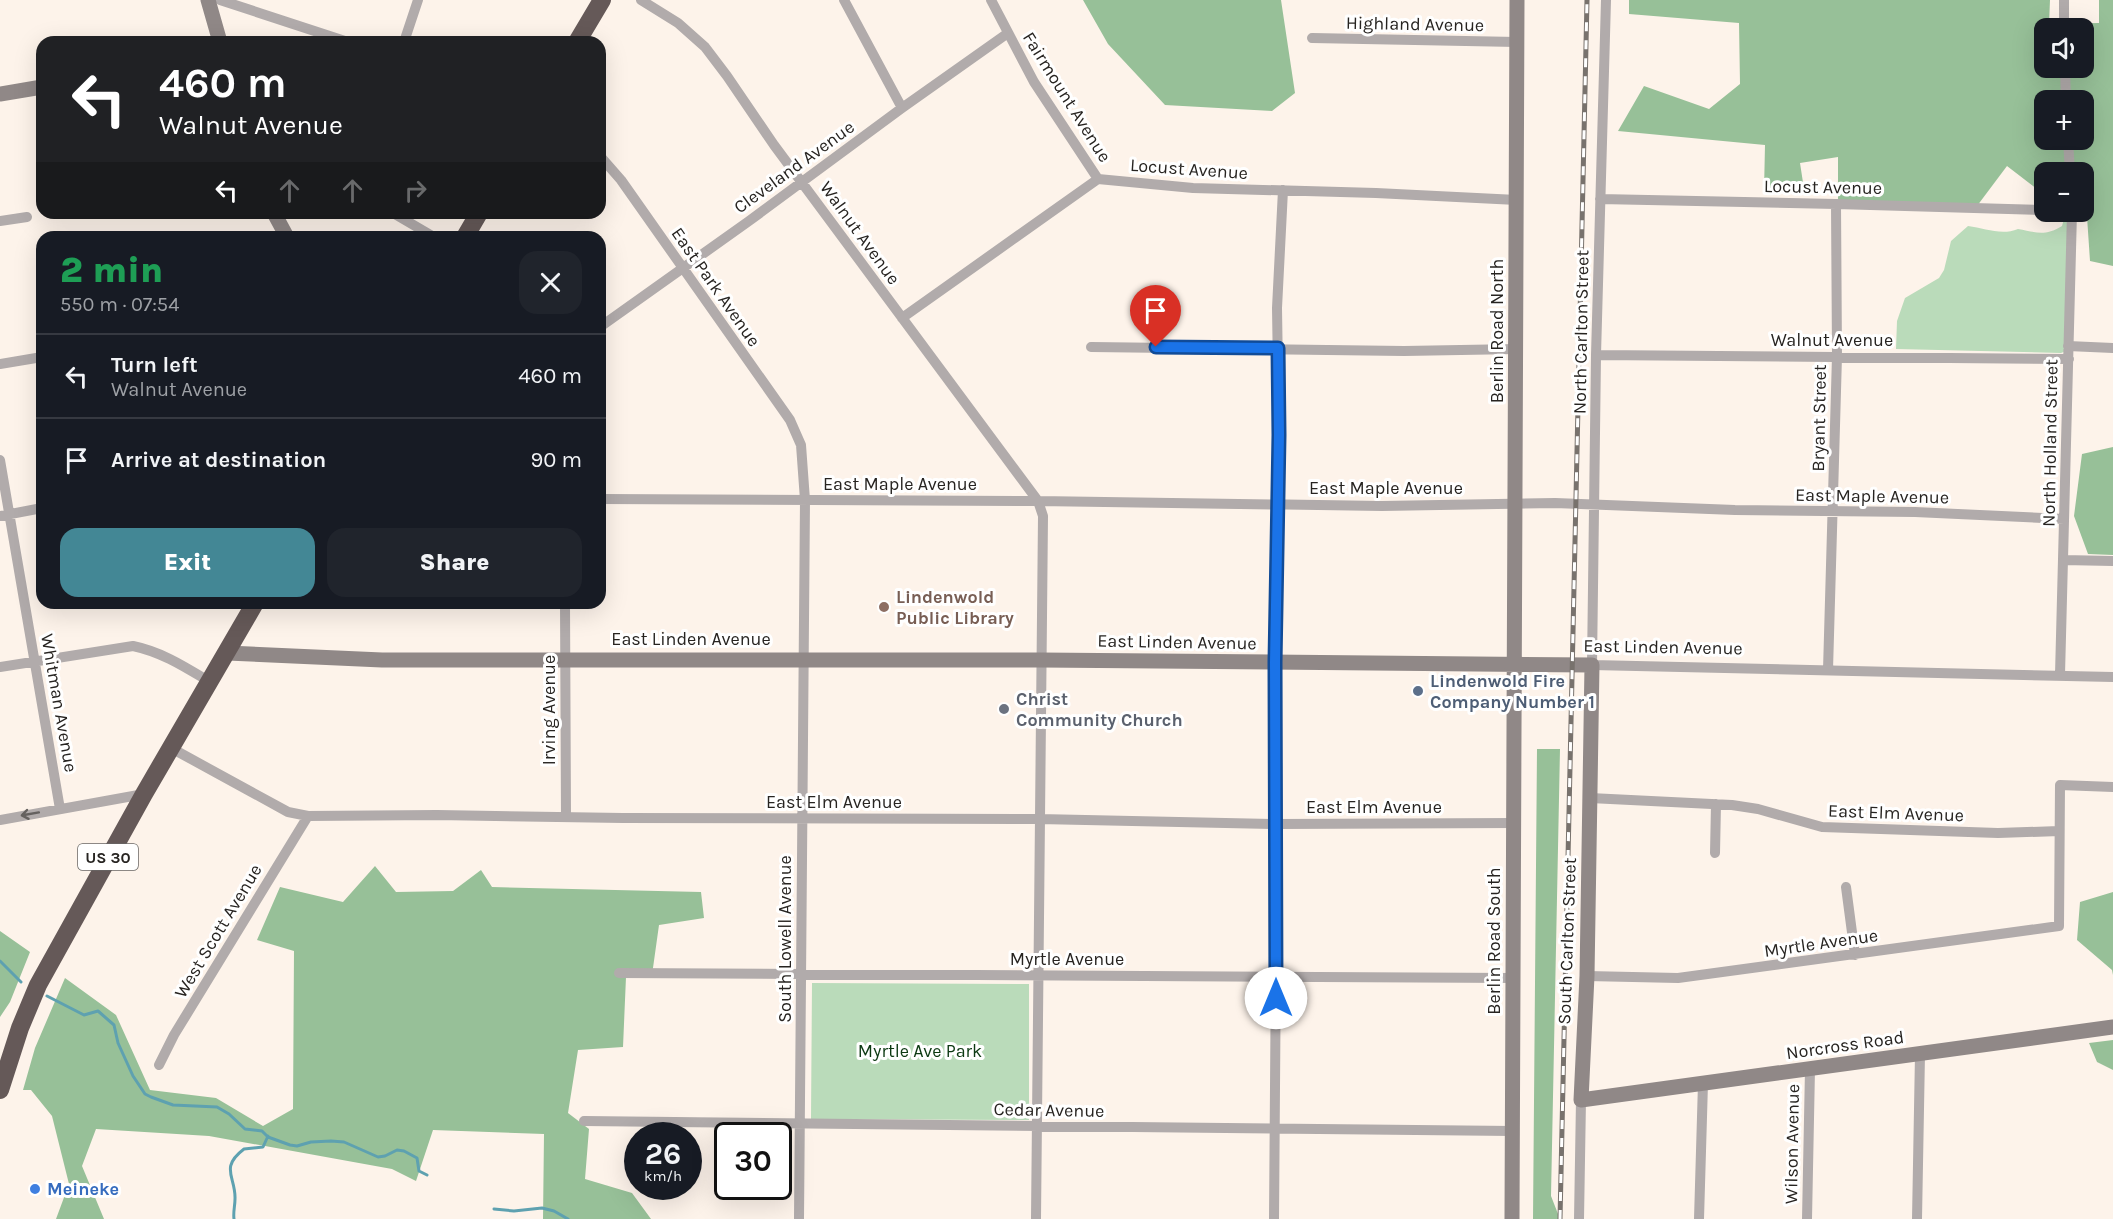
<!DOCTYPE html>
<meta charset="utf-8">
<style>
body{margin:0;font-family:Karla,sans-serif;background:#20242c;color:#f1f3f6;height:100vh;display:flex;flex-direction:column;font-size:22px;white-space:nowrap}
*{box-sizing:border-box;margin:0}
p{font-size:20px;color:#9ea1a6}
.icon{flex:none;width:33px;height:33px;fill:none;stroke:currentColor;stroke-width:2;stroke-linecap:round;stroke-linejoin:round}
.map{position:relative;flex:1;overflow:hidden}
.sheet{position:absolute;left:36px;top:231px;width:570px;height:378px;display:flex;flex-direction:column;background:#171b24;border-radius:18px;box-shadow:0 6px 24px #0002}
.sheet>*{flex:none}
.banner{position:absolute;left:36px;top:36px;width:570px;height:183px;border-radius:18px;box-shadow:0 6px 24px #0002;background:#202124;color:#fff;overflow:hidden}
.buttons{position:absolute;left:2034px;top:18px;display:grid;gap:12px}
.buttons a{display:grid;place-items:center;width:60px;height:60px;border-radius:12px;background:#171b24;box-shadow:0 6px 24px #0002;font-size:30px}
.speed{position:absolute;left:624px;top:1122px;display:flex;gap:12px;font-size:30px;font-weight:700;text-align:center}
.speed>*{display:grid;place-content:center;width:78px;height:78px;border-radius:50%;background:#171b24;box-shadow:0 6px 24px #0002;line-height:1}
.speed small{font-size:15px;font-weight:400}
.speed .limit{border:3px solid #111;border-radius:9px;background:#fff;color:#111}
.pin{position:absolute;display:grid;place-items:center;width:51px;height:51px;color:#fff;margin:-62px -26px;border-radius:50% 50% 50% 0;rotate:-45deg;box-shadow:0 0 6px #0007}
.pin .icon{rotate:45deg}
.me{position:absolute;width:66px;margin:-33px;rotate:0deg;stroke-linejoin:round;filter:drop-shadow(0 0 4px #0008)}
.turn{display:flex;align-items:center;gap:21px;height:126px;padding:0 24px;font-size:27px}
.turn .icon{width:78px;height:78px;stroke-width:2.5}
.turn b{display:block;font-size:42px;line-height:51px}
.lanes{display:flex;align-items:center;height:57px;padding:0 24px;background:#0003;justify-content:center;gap:30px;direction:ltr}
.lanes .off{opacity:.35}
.round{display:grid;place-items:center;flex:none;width:63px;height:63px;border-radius:18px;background:#20242c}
.headline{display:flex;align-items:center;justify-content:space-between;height:102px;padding:0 24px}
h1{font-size:36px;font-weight:800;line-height:45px;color:#1e9e55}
.cta{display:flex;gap:12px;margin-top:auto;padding:12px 24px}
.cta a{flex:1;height:69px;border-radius:18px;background:#438795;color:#fff;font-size:24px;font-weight:800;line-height:69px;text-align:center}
.cta a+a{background:#20242c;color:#f1f3f6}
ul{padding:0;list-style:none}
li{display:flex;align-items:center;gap:18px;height:84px;padding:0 24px;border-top:2px solid #363941}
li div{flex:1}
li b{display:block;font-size:22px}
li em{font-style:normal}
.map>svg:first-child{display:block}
.green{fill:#badbba}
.forest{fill:#97c098;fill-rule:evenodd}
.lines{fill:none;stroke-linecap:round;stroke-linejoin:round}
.stream{stroke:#5ea1b0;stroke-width:3}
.street{stroke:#b1abab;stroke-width:10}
.secondary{stroke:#908887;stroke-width:15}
.highway{stroke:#655958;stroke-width:18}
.rail-casing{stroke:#78726d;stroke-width:5}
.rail{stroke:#fff;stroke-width:3;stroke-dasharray:9;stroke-linecap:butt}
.oneway{stroke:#65615f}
.route-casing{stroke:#114b97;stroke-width:15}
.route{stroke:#1a73e8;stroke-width:10}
.education-dot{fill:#8d6e63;stroke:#fff;stroke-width:2}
.service-dot{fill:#5c6f8a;stroke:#fff;stroke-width:2}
.worship-dot{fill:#6b7280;stroke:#fff;stroke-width:2}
.shop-dot{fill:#3f7fe0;stroke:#fff;stroke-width:2}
.labels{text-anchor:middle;stroke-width:6;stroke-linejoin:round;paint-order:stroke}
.shield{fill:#fff;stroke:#686664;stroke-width:1.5}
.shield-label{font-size:16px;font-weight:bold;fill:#272421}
.street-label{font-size:18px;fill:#272421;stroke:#fff}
.education-label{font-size:18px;font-weight:bold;fill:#785e54;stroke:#fff;text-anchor:start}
.service-label{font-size:18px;font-weight:bold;fill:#4e5e75;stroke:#fff;text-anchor:start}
.worship-label{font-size:18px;font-weight:bold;fill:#5b616d;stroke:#fff;text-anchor:start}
.park-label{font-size:18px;fill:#0c3912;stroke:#fff}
.shop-label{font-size:18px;font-weight:bold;fill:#366cbe;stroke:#fff;text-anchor:start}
</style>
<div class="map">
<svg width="2113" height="1219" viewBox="0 0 2113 1219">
<rect width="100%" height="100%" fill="#fdf3ea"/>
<path class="green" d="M2065 215 2069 216 2066 351 2061 353 1896 349 1897 321 1905 298 1939 278 1944 270 1951 241 1968 226C1985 228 2001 236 2018 229 2036 232 2044 237 2062 226Z
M812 983 1029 984V1120L811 1119Z"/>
<path class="forest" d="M1083 0H1281L1295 93 1272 111 1165 105 1108 44Z
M1629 0H2050L2049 24 2099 23V0H2113V266L2090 261 2084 172H2044V188L2037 189 2007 166 1977 206 1838 203V157L1800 163 1804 189 1764 191 1765 145 1618 131 1644 86 1709 109 1740 84 1739 23 1629 14ZM2044 28H2084V68H2044ZM2044 100H2084V140H2044Z
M2113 447V555L2088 554 2074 516 2082 454Z
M1537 749H1560L1551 1196 1560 1219H1533Z
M375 866 396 892 453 891 481 870 492 887 701 892 704 918 659 925 652 975 626 977 623 1047 578 1050 568 1113 589 1129 585 1179 632 1193 651 1219H543L544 1134 433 1130 416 1181 392 1169 209 1136 96 1129 82 1166 104 1219H56L69 1184 52 1116 31 1090H23L35 1048 65 978 116 1015 150 1090 216 1098 263 1126 293 1109 294 951 257 940 280 887 343 902Z
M2113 892V975L2112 970 2077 940 2080 902Z
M0 931 30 952 10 1002 0 1017Z
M2113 1040V1070L2097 1062 2089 1043Z"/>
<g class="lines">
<path class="stream" d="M0 961 21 982
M47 996 84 1015 98 1011 114 1025 118 1043 133 1076 145 1094 151 1097 173 1105 217 1107 229 1114 245 1129 262 1131 268 1137 290 1145 297 1146 311 1142 331 1141 344 1142 378 1157 385 1156 397 1150 404 1151 417 1158 419 1171 427 1175
M494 1209 514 1211 542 1208 554 1211 568 1219
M234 1219C233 1212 235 1206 235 1199 236 1177 219 1168 244 1149L263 1147 268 1136"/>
<path class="street" d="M220 0 348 42
M641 0 678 23 705 47 727 76 774 145 1038 501 1043 516 1036 1219
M844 0 902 108
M991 0 1034 82 1098 179
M1606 0 1596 355 1592 665 2113 677
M2064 0V28
M1312 38 1517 42
M404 42 418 0
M2065 68 2066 100
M2068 140 2070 172
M600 156 621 180 790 420 801 445 805 500 799 1219
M1600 199 1836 204 2044 210
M393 213 434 237
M0 221 27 217
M902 318 1098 179 1193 188 1376 193 1517 200
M600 327 749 221 902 108 1008 33
M2068 346 2113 348
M1091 347 1404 351 1517 349
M1596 355 2069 359
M0 364 42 357
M0 460 60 809
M600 499 1038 501 1382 506 1555 503 1735 510 1915 512 2064 519
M0 516 42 508
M2063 560 2113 561
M565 603 566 817
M0 667 133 646C162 652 185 667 210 682
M1828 670 1837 356 1836 204
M2060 675 2072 212
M171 748 288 812 308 816 437 815 623 818 1039 819 1277 824 1514 823
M1590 798 1732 805 1758 809 1822 827 1998 833 2059 831
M0 820 144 794
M1715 853 1716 804
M1846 887 1855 955
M619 973 1514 978
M1587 976 1678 978 2059 926 2060 785 2113 787
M159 1065 174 1035 308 816
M584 1121 1513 1131
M1274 1219 1277 824 1275 662 1279 435 1277 308 1283 190
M1579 1219 1581 1100
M1699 1219 1703 1083
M1807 1219 1810 1069
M1917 1219 1920 1054"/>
<path class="secondary" d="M208 0 220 42
M0 94 42 87
M274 213 287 237
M227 653 382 660H1041L1592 665 1587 976 1581 1100 2113 1027
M1512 1219 1517 0"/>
<path class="highway" d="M577 42 602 0
M465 237 479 213
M0 1090 20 1028 38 985 144 794 255 603"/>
<g class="rail-casing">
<path id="rail" d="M1560 1219 1587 0"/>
</g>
<use href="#rail" class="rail"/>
</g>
<defs><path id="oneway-shaft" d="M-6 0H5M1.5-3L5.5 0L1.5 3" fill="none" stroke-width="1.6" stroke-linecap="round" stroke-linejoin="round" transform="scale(1.5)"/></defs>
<use class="oneway" href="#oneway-shaft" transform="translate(30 814) rotate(170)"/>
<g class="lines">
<g class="route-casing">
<path id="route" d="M1156 347 1278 348 1279 435 1275 662 1276 998"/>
</g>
<use href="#route" class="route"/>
</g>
<circle class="education-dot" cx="884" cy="607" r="6"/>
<circle class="service-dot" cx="1418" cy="691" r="6"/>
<circle class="worship-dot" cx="1004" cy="709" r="6"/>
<circle class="shop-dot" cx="35" cy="1189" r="6"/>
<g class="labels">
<rect class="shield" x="78" y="844" width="60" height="26" rx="4.5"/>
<g class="shield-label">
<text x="108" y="863">US 30</text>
</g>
<g class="street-label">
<text transform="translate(1415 24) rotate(1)" y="6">Highland Avenue</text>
<text transform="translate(1067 97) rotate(58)" y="6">Fairmount Avenue</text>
<text transform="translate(794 167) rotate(-36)" y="6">Cleveland Avenue</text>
<text transform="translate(1189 169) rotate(4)" y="6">Locust Avenue</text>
<text transform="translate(1823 187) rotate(1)" y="6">Locust Avenue</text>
<text transform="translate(860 233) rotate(54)" y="6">Walnut Avenue</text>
<text transform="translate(716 287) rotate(55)" y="6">East Park Avenue</text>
<text transform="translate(1497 331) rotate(-90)" y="6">Berlin Road North</text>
<text transform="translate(1581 332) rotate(-89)" y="6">North Carlton Street</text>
<text x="1832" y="346">Walnut Avenue</text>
<text transform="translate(1819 418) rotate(-89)" y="6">Bryant Street</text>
<text transform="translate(2050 443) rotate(-89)" y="6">North Holland Street</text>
<text x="900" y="490">East Maple Avenue</text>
<text x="1386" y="494">East Maple Avenue</text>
<text transform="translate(1872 496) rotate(1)" y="6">East Maple Avenue</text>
<text x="691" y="645">East Linden Avenue</text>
<text transform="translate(1177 642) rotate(1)" y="6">East Linden Avenue</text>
<text transform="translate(1663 647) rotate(1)" y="6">East Linden Avenue</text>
<text transform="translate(59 703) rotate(80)" y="6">Whitman Avenue</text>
<text transform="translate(549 710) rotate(-90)" y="6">Irving Avenue</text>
<text x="834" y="808">East Elm Avenue</text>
<text x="1374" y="813">East Elm Avenue</text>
<text transform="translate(1896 813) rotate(2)" y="6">East Elm Avenue</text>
<text transform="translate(218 931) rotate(-59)" y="6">West Scott Avenue</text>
<text transform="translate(785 939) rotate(-90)" y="6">South Lowell Avenue</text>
<text transform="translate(1494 941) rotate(-90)" y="6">Berlin Road South</text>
<text transform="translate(1567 941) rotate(-88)" y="6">South Carlton Street</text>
<text transform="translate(1821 943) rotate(-8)" y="6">Myrtle Avenue</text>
<text x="1067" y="965">Myrtle Avenue</text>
<text transform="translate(1845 1045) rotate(-8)" y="6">Norcross Road</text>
<text transform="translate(1049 1110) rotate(1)" y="6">Cedar Avenue</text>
<text transform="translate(1792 1144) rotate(-89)" y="6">Wilson Avenue</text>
</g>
<g class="education-label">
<text x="896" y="603">Lindenwold<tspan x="896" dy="21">Public Library</tspan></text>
</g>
<g class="service-label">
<text x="1430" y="687">Lindenwold Fire<tspan x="1430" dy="21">Company Number 1</tspan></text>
</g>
<g class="worship-label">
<text x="1016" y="705">Christ<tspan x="1016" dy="21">Community Church</tspan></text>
</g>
<g class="park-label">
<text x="920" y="1057">Myrtle Ave Park</text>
</g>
<g class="shop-label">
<text x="47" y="1195">Meineke</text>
</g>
</g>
</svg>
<div class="buttons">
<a><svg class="icon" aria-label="sound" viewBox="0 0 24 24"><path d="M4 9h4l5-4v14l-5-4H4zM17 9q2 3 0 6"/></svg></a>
<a>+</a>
<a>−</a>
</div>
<div class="speed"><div>26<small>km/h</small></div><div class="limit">30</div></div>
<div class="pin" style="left:1156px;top:347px;background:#d93025"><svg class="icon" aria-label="arrive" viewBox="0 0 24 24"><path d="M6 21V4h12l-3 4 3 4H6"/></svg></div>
<svg class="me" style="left:1276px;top:998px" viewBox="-20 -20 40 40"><circle r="19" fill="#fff"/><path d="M0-13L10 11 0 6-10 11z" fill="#1a73e8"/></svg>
<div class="banner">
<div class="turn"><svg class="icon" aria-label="left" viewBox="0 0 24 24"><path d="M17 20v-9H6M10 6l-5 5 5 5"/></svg><div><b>460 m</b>Walnut Avenue</div></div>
<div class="lanes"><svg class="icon" aria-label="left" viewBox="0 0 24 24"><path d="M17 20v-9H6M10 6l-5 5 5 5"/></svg><svg class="icon off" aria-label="ahead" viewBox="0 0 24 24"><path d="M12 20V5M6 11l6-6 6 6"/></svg><svg class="icon off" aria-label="ahead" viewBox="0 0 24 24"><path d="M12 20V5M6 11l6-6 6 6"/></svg><svg class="icon off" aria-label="right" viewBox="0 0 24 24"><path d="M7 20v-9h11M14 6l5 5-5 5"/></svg></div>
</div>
<section class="sheet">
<div class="headline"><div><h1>2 min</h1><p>550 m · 07:54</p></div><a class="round"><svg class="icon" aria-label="close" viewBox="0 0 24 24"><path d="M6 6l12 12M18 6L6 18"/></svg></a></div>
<ul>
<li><svg class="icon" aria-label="left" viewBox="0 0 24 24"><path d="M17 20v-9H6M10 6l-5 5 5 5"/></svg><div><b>Turn left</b><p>Walnut Avenue</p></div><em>460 m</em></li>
<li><svg class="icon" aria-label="arrive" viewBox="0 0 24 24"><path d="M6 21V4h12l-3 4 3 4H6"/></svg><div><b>Arrive at destination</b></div><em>90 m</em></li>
</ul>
<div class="cta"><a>Exit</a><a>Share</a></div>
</section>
</div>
